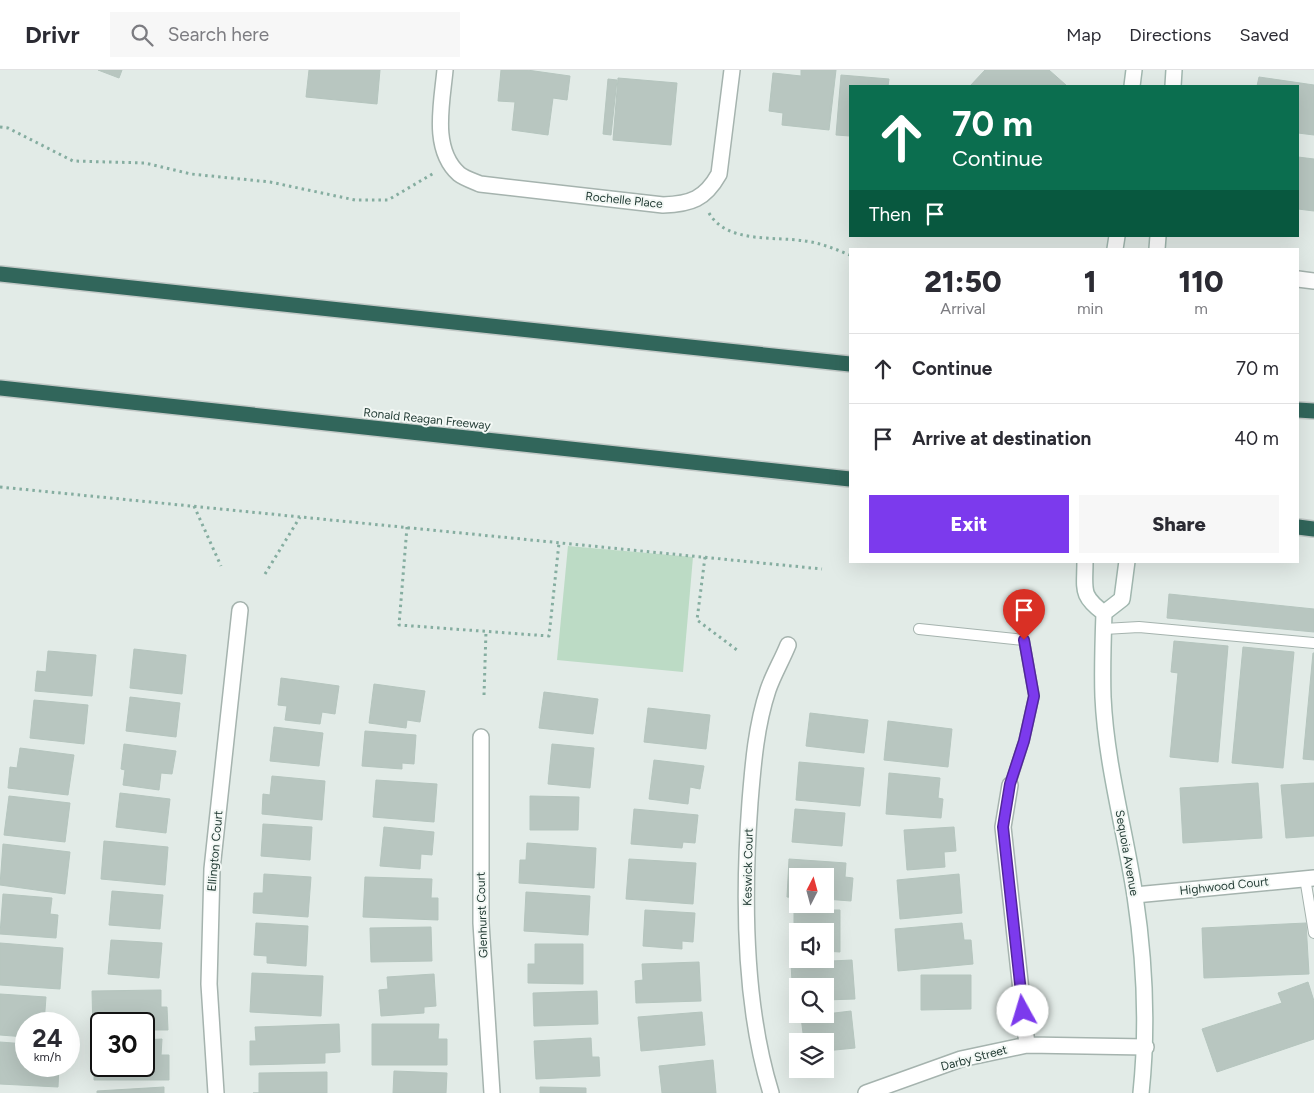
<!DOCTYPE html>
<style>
body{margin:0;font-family:Figtree,sans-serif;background:#f7f7f7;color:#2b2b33;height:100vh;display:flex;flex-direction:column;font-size:19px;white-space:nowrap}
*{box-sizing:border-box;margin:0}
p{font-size:16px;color:#7c7c81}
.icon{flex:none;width:28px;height:28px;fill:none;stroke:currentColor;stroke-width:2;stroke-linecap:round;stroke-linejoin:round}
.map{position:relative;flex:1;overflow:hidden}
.panel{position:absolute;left:849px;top:178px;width:450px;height:315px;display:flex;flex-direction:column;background:#fff;border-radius:0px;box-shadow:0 5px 20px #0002}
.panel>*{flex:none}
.guide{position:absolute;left:849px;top:15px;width:450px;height:152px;border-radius:0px;box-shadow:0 5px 20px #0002;background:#0b6e4f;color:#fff;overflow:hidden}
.needle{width:32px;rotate:6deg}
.tools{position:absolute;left:789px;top:798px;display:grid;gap:10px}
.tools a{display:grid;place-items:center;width:45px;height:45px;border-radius:0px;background:#fff;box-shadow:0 5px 20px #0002;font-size:25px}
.speed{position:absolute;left:15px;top:942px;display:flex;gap:10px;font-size:25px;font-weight:700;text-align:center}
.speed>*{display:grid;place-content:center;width:65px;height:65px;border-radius:50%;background:#fff;box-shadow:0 5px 20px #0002;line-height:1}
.speed small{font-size:12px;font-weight:400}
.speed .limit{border:2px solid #111;border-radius:8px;background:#fff;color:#111}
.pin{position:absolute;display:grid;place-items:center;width:42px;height:42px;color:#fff;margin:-51px -21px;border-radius:50% 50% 50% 0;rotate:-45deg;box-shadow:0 0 5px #0007}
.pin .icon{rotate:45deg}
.me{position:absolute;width:55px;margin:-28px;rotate:354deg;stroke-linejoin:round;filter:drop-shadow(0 0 4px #0008)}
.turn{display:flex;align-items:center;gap:18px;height:105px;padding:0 20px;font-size:22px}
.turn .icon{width:65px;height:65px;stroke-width:2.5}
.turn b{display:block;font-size:35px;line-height:42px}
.then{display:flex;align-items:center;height:48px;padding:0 20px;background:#0003;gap:10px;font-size:19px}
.eta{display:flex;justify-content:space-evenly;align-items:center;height:85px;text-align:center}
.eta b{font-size:30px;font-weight:800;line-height:35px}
.action{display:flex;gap:10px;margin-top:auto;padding:10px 20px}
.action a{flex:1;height:58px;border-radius:0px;background:#7c3aed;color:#fff;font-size:20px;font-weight:800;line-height:58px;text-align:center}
.action a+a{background:#f7f7f7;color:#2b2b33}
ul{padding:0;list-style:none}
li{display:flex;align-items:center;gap:15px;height:70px;padding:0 20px;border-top:1px solid #e1e1e2}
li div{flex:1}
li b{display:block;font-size:19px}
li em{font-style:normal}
header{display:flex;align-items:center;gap:30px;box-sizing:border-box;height:70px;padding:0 25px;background:#fff;border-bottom:1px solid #e1e1e2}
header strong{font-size:24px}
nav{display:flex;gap:28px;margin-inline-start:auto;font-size:18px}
.search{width:350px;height:45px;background:#f7f7f7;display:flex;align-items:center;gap:12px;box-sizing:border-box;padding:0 18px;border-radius:0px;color:#7c7c81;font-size:19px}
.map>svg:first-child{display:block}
.green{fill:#bcdbc5}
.building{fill:#b8c6c0;stroke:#b5c5be}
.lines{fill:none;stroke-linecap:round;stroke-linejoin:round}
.lane-casing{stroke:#a5b3ae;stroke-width:12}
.street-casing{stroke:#a5b3ae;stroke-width:18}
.secondary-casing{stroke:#a1b7af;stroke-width:18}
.highway-casing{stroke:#c1c8c6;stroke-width:18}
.path{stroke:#85ada0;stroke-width:3;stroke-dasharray:2.5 4;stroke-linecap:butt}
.lane{stroke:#fff;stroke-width:10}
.street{stroke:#fff;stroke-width:15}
.secondary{stroke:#fff;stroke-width:15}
.highway{stroke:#31665b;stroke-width:15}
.route-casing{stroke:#51269a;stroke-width:12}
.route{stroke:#7c3aed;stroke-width:9}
.labels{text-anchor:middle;stroke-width:4;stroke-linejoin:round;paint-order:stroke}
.street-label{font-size:12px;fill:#233c35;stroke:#f3f8f5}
</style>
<header>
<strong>Drivr</strong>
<div class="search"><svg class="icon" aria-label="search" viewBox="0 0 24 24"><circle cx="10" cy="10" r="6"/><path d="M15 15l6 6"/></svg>Search here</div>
<nav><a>Map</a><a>Directions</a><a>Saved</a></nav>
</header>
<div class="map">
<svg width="1314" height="1023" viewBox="0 0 1314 1023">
<rect width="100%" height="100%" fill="#e2ebe7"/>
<path class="green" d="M568 476 693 487 683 602 557 590Z"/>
<path class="building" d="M98 0H122L119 8Z
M309 0H380L377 34 306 27Z
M501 0H527L570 6 567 30 553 28 548 65 512 60 515 32 498 31Z
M801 0H836L829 60 782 55 783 43 769 41 773 3 801 6Z
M985 0H1049L1066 15 970 16Z
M841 5 889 9 888 16H850V66L836 65Z
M1259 7 1314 15V65L1298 63V16H1257Z
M618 8 677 13 671 75 613 70Z
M608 9 617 10 611 65 603 64Z
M1298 87 1314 89V141L1298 139Z
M1169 524 1314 539V562L1167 548Z
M1174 571 1228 576 1218 692 1170 687 1178 603 1171 602Z
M1243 577 1294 582 1283 698 1232 693Z
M134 579 186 585 182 624 130 618Z
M48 581 96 585 92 626 35 621 37 601 46 602Z
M1313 583H1314V690L1303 689Z
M281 608 339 616 335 644 322 642 320 654 285 650 287 636 278 635Z
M374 614 425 621 420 652 407 650 406 658 369 653Z
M544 622 598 629 593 664 539 658Z
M130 627 180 633 176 667 126 661Z
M34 630 88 635 84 674 30 668Z
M648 638 710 645 706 679 644 672Z
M810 643 868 650 864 683 806 676Z
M888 651 952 659 948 697 884 690Z
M274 657 323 663 319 696 270 691Z
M365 661 416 665 414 694 402 693V699L362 696Z
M124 674 176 681 172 704 161 703 159 720 123 715 125 700 121 699Z
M552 674 594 678 590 718 548 714Z
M20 678 74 685 68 725 8 718 10 697 17 698Z
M654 690 704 696 700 719 690 717 688 734 649 729Z
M799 692 864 698 860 736 796 730Z
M889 703 940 708 938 728 943 729 941 748 886 744Z
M272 706 325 711 322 750 262 744 263 724 270 725Z
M376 710 437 714 434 752 373 747Z
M1258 713 1262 768 1183 773 1180 718Z
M1314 713V766L1286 768 1281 715Z
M120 723 170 729 166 763 116 757Z
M9 726 70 733 65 772 4 765Z
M530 726 579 727 578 760H530Z
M634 739 698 745 695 773 683 772 682 778 631 774Z
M795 739 845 743 842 776 792 772Z
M263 754 312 757 310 790 261 786Z
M384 757 434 762 432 785 421 784 420 799 380 796Z
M954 757 956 781 944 782 945 797 907 800 904 760Z
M104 771 168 777 165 815 101 809Z
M527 773 596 778 594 818 519 813 520 790H526Z
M3 774 70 782 65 824 0 815Z
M629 789 696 793 693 834 626 829Z
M789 789 846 793 845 807 853 808 851 831 825 829V806H798V828L787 827Z
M264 804 311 807 308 847 253 843 254 823H263Z
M959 804 962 843 900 849 897 810Z
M365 807 432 809 431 828H438V850L363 847Z
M112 821 163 825 160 859 109 855Z
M526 822 590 826 588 865 524 861Z
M3 824 52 828 50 844 58 845 56 868 0 864Z
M645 840 695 843 693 872 682 871V879L643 876Z
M794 840H840V882L825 881V861H798V865H794Z
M256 853 308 856 306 896 267 893V886L254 885Z
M962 853 964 870H971L973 894 898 901 895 859Z
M1306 853 1309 904 1204 908 1202 858Z
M431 857 432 891 371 892 370 858Z
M111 870 162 873 159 908 108 904Z
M0 873 63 878 60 919 0 915Z
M535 874H583V914L528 913V894H535Z
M852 890 855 929 825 930V916H798V932H793L791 893Z
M699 892 701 931 636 933 635 911 643 910 642 894Z
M252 903 323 906 321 946 250 942Z
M434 904 436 936 424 937V943L381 946 379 920 388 919 387 907Z
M921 905H971V939L921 940Z
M1308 912 1314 931V969L1217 1002 1202 959 1282 933 1278 923Z
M161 920V937H167L168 960H144V954H101V961H93L92 921Z
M597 921 598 954 534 956 533 923Z
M0 924 46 927 44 954H26V967L0 965Z
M851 941 855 978 825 981V971H804L801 947Z
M702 942 705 975 641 981 638 947Z
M339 954 340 982 325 983V993L250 995V971H256L255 957Z
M372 954H439L438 969H447V995H372Z
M591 968 592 987H599L600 1006 536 1009 534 971Z
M162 969 161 985H169V1010H94V970H101V996H144V970Z
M0 972 26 974V996H59L58 1017 0 1014Z
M713 990 716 1023H662L659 996Z
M394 1001 447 1003 446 1023H393Z
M327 1002V1023H253H259V1003Z
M164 1017V1023H97V1021Z
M540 1017 586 1018V1023H540Z"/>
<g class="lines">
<g class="lane-casing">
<path id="lane" d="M919 559 1024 570 1034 626 1024 671 1010 715
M1104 559 1139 557 1314 573
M1305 808 1314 863"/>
</g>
<g class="street-casing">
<path id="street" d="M445 0C442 33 431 79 459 104 464 108 473 111 480 114L663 135C691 134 705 129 719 104L732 0
M1298 209 1314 211
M481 667V853L492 1023
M1010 715 1003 757 1027 975
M1135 825 1314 808
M216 1023 209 914 212 799 240 540
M771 1023C743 932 743 826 750 732 753 695 756 656 768 620 773 605 782 590 788 575
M866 1023 961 989 1027 975 1146 977"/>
</g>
<g class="secondary-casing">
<path id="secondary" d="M1132 16 1134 0
M1173 16 1174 0
M1115 179 1117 166
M1157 179 1158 166
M1085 491C1085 520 1080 525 1104 543
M1127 491 1122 529 1104 543C1103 571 1102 599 1103 627 1106 694 1125 760 1135 826 1145 892 1148 956 1141 1023"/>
</g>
<g class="highway-casing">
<path id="highway" d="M0 204 850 294
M0 318 850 409
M1298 340 1314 341
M1298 457 1314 459"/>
</g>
<path class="path" d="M0 57 8 58 73 91 145 93 191 104 270 112 355 130H388L434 103
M709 143C727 174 775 166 805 171 821 173 835 179 850 185
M0 417 822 499
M194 436 221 496
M407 457 399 555 549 566 559 473
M705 487 697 550 737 580
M265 504 300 447
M484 625 486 561"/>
<use href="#lane" class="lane"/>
<use href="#street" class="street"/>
<use href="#secondary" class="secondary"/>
<use href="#highway" class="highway"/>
</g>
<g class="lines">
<g class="route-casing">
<path id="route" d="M1023 941 1003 757 1010 714 1024 671 1034 626 1024 570"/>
</g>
<use href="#route" class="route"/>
</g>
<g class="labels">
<g class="street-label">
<text transform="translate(624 130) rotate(6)" y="4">Rochelle Place</text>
<text transform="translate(427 349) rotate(6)" y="4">Ronald Reagan Freeway</text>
<text transform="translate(215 781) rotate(-85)" y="4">Ellington Court</text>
<text transform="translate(1127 783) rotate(80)" y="4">Sequoia Avenue</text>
<text transform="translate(748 797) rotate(-89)" y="4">Keswick Court</text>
<text transform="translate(1224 816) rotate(-6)" y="4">Highwood Court</text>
<text transform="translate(482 845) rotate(-92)" y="4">Glenhurst Court</text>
<text transform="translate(974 988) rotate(-15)" y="4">Darby Street</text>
</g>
</g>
</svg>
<div class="tools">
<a><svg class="needle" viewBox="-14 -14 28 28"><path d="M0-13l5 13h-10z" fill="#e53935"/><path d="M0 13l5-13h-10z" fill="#7c7c81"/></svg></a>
<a><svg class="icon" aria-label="sound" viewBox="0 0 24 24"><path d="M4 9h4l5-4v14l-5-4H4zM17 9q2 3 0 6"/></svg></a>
<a><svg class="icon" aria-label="search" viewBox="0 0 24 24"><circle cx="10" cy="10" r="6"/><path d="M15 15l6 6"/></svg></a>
<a><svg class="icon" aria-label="layers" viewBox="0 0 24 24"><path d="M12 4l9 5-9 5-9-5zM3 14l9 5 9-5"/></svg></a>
</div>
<div class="speed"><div>24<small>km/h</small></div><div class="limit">30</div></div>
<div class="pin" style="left:1024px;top:570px;background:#d93025"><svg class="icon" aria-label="arrive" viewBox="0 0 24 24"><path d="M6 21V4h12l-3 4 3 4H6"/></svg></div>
<svg class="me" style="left:1023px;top:941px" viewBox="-20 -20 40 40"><circle r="19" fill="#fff"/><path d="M0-13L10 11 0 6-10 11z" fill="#7c3aed"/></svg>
<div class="guide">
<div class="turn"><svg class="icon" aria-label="ahead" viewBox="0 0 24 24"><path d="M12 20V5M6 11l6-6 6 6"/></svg><div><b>70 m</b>Continue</div></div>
<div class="then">Then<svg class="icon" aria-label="arrive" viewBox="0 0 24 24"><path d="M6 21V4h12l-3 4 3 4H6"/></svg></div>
</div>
<section class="panel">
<div class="eta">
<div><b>21:50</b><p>Arrival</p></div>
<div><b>1</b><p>min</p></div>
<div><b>110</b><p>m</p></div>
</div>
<ul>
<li><svg class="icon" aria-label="ahead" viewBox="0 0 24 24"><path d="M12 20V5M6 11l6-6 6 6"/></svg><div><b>Continue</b></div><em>70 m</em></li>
<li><svg class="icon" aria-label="arrive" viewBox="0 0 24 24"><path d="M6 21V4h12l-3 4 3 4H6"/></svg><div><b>Arrive at destination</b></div><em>40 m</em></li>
</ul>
<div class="action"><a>Exit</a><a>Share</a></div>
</section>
</div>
